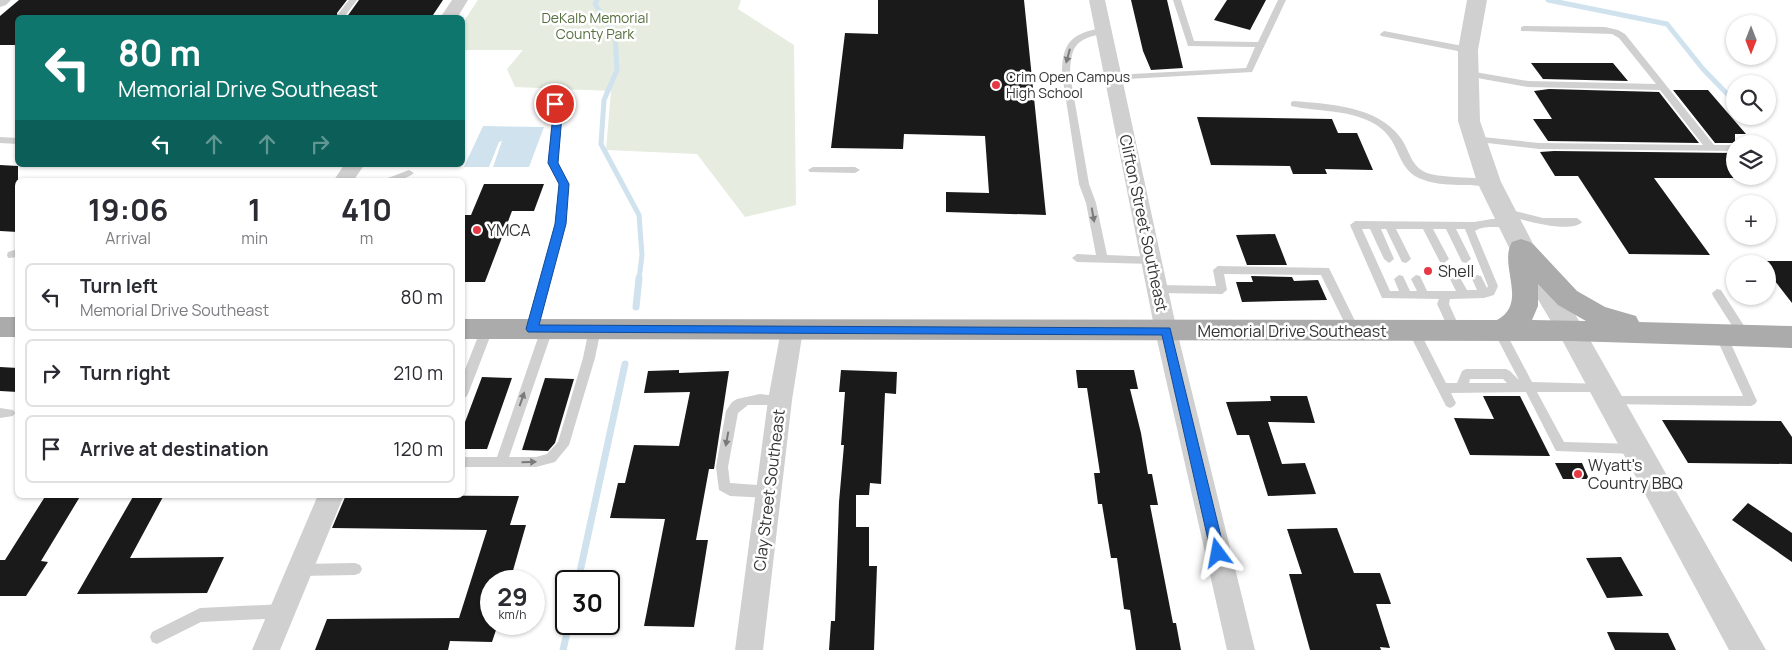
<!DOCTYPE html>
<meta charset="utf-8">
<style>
body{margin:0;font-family:Manrope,sans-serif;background:#f2f2f3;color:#2b2b33;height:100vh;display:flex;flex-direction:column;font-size:19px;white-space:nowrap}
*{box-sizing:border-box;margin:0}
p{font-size:16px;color:#7c7c81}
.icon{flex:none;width:28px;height:28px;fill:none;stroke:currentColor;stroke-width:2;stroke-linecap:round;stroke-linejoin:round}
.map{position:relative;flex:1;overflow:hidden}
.side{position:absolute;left:15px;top:178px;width:450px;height:320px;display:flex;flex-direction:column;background:#fff;border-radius:8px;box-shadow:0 1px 4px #0004}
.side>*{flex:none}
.hud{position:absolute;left:15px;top:15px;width:450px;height:152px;border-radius:8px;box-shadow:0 1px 4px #0004;background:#0f766e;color:#fff;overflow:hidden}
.needle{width:32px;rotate:180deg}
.buttons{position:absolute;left:1726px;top:15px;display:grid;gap:10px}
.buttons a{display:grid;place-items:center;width:50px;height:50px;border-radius:50%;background:#fff;box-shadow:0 1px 4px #0004;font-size:25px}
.speed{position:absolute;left:480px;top:570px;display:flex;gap:10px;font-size:25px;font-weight:700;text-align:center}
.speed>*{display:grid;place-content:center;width:65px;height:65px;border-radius:50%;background:#fff;box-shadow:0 1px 4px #0004;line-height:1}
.speed small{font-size:12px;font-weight:400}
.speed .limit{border:2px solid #111;border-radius:8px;background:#fff;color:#111}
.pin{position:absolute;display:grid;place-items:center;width:42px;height:42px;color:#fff;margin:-21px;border:2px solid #fff;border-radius:50%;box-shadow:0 1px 5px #0007}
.me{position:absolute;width:55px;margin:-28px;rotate:347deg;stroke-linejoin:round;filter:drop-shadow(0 0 4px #0008)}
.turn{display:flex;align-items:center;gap:18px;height:105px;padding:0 20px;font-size:22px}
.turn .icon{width:65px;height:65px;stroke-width:2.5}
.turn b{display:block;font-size:35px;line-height:42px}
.lanes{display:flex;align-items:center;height:48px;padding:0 20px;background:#0003;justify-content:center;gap:25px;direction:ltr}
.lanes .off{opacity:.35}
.eta{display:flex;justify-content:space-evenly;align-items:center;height:85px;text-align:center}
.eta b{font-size:30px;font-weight:700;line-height:35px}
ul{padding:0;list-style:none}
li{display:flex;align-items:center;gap:15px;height:68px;margin:0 10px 8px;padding:0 10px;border:2px solid #e1e1e2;border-radius:8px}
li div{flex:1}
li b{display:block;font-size:19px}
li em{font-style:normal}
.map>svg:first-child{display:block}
.green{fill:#e6ecdf}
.water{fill:#cfe2ee}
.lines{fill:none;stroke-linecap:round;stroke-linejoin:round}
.stream-far1{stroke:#cfe2ee;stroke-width:5}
.stream{stroke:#cfe2ee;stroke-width:7}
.building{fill:#1a1a1a}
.service{fill:#d0d0d0;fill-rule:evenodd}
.minor{fill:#d0d0d0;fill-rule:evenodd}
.tertiary{fill:#d0d0d0;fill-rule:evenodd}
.primary{fill:#ababab;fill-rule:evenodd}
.oneway{fill:#7a7a7a}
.route{fill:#1a73e8;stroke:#114b97}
.poi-dot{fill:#e63946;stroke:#fff;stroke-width:2}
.labels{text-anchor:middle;stroke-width:5;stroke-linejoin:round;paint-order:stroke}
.far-park-label{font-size:14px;fill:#56703f;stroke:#fff}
.far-poi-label{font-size:14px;fill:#333;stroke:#fff;text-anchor:start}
.street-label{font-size:16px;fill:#333;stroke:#fff}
.poi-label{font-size:16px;fill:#333;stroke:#fff;text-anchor:start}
</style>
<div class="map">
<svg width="1792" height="650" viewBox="0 0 1792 650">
<rect width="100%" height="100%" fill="#fff"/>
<path class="green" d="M478 0H741L738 9 794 45 796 205 745 217 697 154 606 150 611 91 515 87 507 69 523 50H463L462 24Z"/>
<path class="water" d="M483 126 544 127 529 167H493L502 141 499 142 489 167H464Z"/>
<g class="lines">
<path class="stream-far1" d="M597 0 595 4 615 35 617 70 604 100 601 144 639 215 642 255 639 279
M1548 0 1667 24 1703 69 1735 102"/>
<path class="stream" d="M636 307 639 278
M578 581 625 364
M563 650 569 624"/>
</g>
<path class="building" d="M19 0H347L337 13 338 18H18V45H0V16Z
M359 0H443L431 18H346Z
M878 0H1024L1046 215 946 212V192L989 193 985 136 904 134 903 149 831 148 845 33 878 34Z
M1131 0H1167L1183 68 1151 70 1143 51Z
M1227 0H1266L1250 30 1214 20Z
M1531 63H1613L1628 81 1543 79Z
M1549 89 1659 92 1699 143 1548 141 1533 119H1552L1534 91Z
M1673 90H1708L1746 134H1735V143H1715Z
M1197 117 1332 119 1338 133H1357L1373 170 1325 169 1327 174H1293L1290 166 1211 165Z
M1554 151 1735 153V178H1654L1710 255 1629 254 1578 176H1555L1540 152Z
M0 165 18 166V232L0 231Z
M484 184H544L534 211H512L485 282H462V215H471Z
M1275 234 1287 265H1247L1236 235Z
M1759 261H1792V303L1768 272V264H1761Z
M1251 276 1292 277 1294 281 1318 280 1327 300 1242 302 1236 282H1253Z
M0 367 18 368V392L0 391Z
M679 370V373L729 371 714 469H709L696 540H708L694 627 644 626 665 519 610 518 618 483H625L634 445 679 446 690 392 644 393 648 371Z
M841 370 897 372 896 394 885 393 881 484 870 483 869 495H856V527H869V566H877L874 650H829L831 621H835L839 502 844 445H841L845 392H839Z
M1076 370H1134L1138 389H1130L1141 433 1148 474H1152L1158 505H1150L1173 623H1176L1181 650H1136L1130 610 1124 609 1117 558H1111L1102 504H1098L1094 473H1100L1087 388H1078Z
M482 377 512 378 487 449H462V430Z
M545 378 574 379 555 443 548 451 522 450Z
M1270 396H1307L1315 423 1268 422 1282 464 1305 463 1316 494 1268 496 1249 435H1237L1226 402 1271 401Z
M1483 396H1520L1550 456 1470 455 1454 418 1494 419Z
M1662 420 1781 421 1792 437V464L1688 463Z
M1555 463H1582L1589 479H1563Z
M46 495H81L41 561 48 562 26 596H0V560H5Z
M134 495H164L130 558 224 557 207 593 77 594Z
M346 495 519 496 510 525H526L510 581H491V624H498L492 642 450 641 448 650H315L327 619 459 618 487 530 332 528Z
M1748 503 1792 533V562L1732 520Z
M1337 528 1354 573H1380L1391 604H1376L1390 648 1380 647 1381 650H1310L1289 574H1302L1287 529Z
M1621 557 1643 596 1607 598 1586 558Z
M1607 632 1668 633 1676 650H1615Z"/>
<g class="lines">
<path class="service" d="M349 0H357L345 16H339L338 14Z
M1173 0H1181L1194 41 1258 42 1278 0H1286L1252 72 1110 80 1109 78 1113 75 1246 68 1255 47 1188 46Z
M1524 26 1605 27 1618 30 1625 34 1714 145H1735V151L1539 149 1470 141V137L1473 136 1539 143 1703 145 1660 90 1528 87 1466 76 1465 74 1469 71 1528 81 1656 84 1619 38 1612 34 1521 31V27Z
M1103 28 1107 31 1106 33C1077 39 1071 43 1070 74L1089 184 1096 203 1107 255 1156 257 1157 260 1156 263 1152 264 1077 262 1072 258 1077 254 1096 255 1086 203 1079 184 1062 74C1062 42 1072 33 1103 28Z
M1384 31 1468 47 1472 50 1468 53 1381 36 1380 34Z
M558 87 562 90 560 104 562 115 558 163 569 184 565 224 538 329 536 332H528L526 329 555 224 559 184 548 163 552 115 550 104 554 90Z
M1294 101C1329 104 1377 106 1400 137 1410 150 1410 166 1427 173 1442 179 1488 176 1494 182 1488 188 1476 185 1468 185 1451 185 1427 185 1412 174 1395 160 1399 137 1373 123 1347 109 1318 112 1291 106V102Z
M0 137 18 138V144L0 143Z
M813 167H855L860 170 855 173 810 172 808 170Z
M409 170 414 173C406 180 396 180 386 180L388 178Z
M1503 208 1543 218H1577L1582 222C1570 235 1515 218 1499 213L1498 211 1499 209Z
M1492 219H1508L1513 223C1505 231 1486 223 1475 231L1498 286 1494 295 1484 298 1450 299 1449 304 1461 331 1459 334H1451L1437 304 1439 299 1382 298 1350 225 1355 221 1474 222ZM1362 229H1370L1384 259 1389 263 1394 259 1381 229H1386L1402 262 1406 263 1411 259 1396 229H1423L1440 262 1444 263 1449 259 1433 229H1446L1462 262 1466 263 1471 259 1456 229H1465L1488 286 1487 288 1481 276 1477 275 1472 279 1477 290H1467L1459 276 1455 275 1450 279 1456 291H1427L1420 276 1416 275 1411 279 1417 291H1410L1403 276 1399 275 1394 279 1399 291H1390Z
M18 249V257L8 258 7 255 8 252Z
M1218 266 1329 268 1360 331 1358 334H1350L1321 275 1224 274 1227 290 1222 294 1158 293 1153 289 1158 285 1216 286 1213 270Z
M1717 289 1721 290 1748 332 1750 335 1748 338H1740L1713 296 1712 293Z
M487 325 491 326 493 329 468 394 466 397 462 399V377L481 329 483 326Z
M547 325 551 326 553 329 509 457H536L547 454 558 442 583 358 589 329 591 326H599L601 329 595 358 569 445 555 462 536 467H462V457H497L541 329 543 326Z
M1414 327 1418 328 1446 383H1457L1462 371 1466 369H1506L1510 371 1519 380 1494 332 1496 329H1504L1532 382 1605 384 1607 387 1605 390 1601 392H1537L1564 442 1634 444 1638 445 1640 449 1638 453 1634 454 1556 451 1526 392 1451 393 1456 403 1454 406 1450 408 1446 406 1408 331 1410 328ZM1470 379H1503L1507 383H1469Z
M1721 331 1725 332 1727 335 1757 401 1755 404 1751 406 1606 404 1604 401 1606 398 1610 396H1743L1715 335 1717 332Z
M760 394 784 397 786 400 784 403 780 405H748L738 413 728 467 730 483 769 486 774 488 775 492 774 496 769 498 730 496 719 490 716 467 726 411 732 402 737 399Z
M0 408 13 410 15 413 13 416 0 418Z
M355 563 360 565 362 569 360 573 355 575 300 576 295 574 293 570 295 566 300 564Z
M283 604 288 606 290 611 288 616 283 618 201 622 157 644 152 642 150 637 152 632 200 608Z"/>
<path class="minor" d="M0 0H11L6 5 0 7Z
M452 0H468L457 18H440Z
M1089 0H1105L1177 331 1255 650H1227L1155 331Z
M344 165H364L354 180H334Z
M792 321 800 324 803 330 792 400 763 650H735L768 400 781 330 784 324Z
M318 495H344L280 650H252Z"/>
<path class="tertiary" d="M1467 0H1487L1478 50 1480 121 1501 182 1543 263 1581 324 1766 650H1729L1561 338 1518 266 1477 182 1458 121V50Z"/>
<path class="primary" d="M1521 239 1530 242 1534 245 1577 291 1605 307 1636 316 1639 322 1792 326V348L1571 341 462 339V319L1497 320C1529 303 1498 265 1512 242ZM1538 284 1558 305 1586 321 1532 320 1538 306Z
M0 317H18V337H0Z"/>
</g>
<defs><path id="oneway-solid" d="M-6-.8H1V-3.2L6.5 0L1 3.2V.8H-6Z" transform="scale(1.25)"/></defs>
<g class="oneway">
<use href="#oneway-solid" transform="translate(1068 56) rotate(105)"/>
<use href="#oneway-solid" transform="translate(1093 215) rotate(80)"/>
<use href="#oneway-solid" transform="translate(522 399) rotate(-71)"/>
<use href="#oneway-solid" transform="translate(727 439) rotate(100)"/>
<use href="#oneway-solid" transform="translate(529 462) rotate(-1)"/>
</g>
<path class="route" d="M551 102H558L562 115 558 163 569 184 566 224 539 325 1170 328 1225 553 1223 558 1218 559 1213 558 1211 553 1162 335 528 332 526 329 555 224 559 184 548 163 553 115 550 104Z"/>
<g class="poi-dot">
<circle cx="996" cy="85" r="5"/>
<circle cx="477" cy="230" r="5"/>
<circle cx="1428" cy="271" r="5"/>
<circle cx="1578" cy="474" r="5"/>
</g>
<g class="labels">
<g class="far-park-label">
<text x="595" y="23">DeKalb Memorial<tspan x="595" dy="16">County Park</tspan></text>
</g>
<g class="far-poi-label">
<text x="1006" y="82">Crim Open Campus<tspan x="1006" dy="16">High School</tspan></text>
</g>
<g class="street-label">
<text transform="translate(1144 223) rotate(78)" y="6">Clifton Street Southeast</text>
<text x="1292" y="337">Memorial Drive Southeast</text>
<text transform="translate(769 490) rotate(-83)" y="6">Clay Street Southeast</text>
</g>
<g class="poi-label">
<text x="487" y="236">YMCA</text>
<text x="1438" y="277">Shell</text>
<text x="1588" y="471">Wyatt's<tspan x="1588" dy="18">Country BBQ</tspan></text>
</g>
</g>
</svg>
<div class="buttons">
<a><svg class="needle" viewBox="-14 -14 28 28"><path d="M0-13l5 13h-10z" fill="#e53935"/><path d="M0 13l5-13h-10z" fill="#7c7c81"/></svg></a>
<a><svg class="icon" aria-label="search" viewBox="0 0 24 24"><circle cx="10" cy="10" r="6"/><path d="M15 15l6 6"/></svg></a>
<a><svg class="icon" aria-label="layers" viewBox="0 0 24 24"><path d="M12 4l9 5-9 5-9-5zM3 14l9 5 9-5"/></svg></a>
<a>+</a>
<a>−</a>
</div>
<div class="speed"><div>29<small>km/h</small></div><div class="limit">30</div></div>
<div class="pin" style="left:555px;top:104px;background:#d93025"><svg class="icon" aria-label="arrive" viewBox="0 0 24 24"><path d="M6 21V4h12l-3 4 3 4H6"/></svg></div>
<svg class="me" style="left:1218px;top:553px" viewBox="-20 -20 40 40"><path d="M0-17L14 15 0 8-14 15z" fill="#1a73e8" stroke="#fff" stroke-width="4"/></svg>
<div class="hud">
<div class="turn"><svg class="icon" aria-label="left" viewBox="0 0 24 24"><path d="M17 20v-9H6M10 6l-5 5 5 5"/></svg><div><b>80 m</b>Memorial Drive Southeast</div></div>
<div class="lanes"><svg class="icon" aria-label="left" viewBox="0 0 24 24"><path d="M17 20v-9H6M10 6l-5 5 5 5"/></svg><svg class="icon off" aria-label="ahead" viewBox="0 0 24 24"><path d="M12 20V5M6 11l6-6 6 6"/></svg><svg class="icon off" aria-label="ahead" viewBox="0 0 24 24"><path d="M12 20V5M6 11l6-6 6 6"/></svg><svg class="icon off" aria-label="right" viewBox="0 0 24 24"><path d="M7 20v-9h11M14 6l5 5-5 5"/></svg></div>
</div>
<section class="side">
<div class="eta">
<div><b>19:06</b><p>Arrival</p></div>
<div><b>1</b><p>min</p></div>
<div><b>410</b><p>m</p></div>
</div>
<ul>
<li><svg class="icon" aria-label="left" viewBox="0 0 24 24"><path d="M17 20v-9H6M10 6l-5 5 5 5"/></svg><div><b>Turn left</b><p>Memorial Drive Southeast</p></div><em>80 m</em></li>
<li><svg class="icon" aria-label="right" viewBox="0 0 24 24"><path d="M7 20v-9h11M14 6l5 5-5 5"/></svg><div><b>Turn right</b></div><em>210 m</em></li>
<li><svg class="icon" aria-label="arrive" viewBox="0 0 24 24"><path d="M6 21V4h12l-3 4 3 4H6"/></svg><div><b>Arrive at destination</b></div><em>120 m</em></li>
</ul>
</section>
</div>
